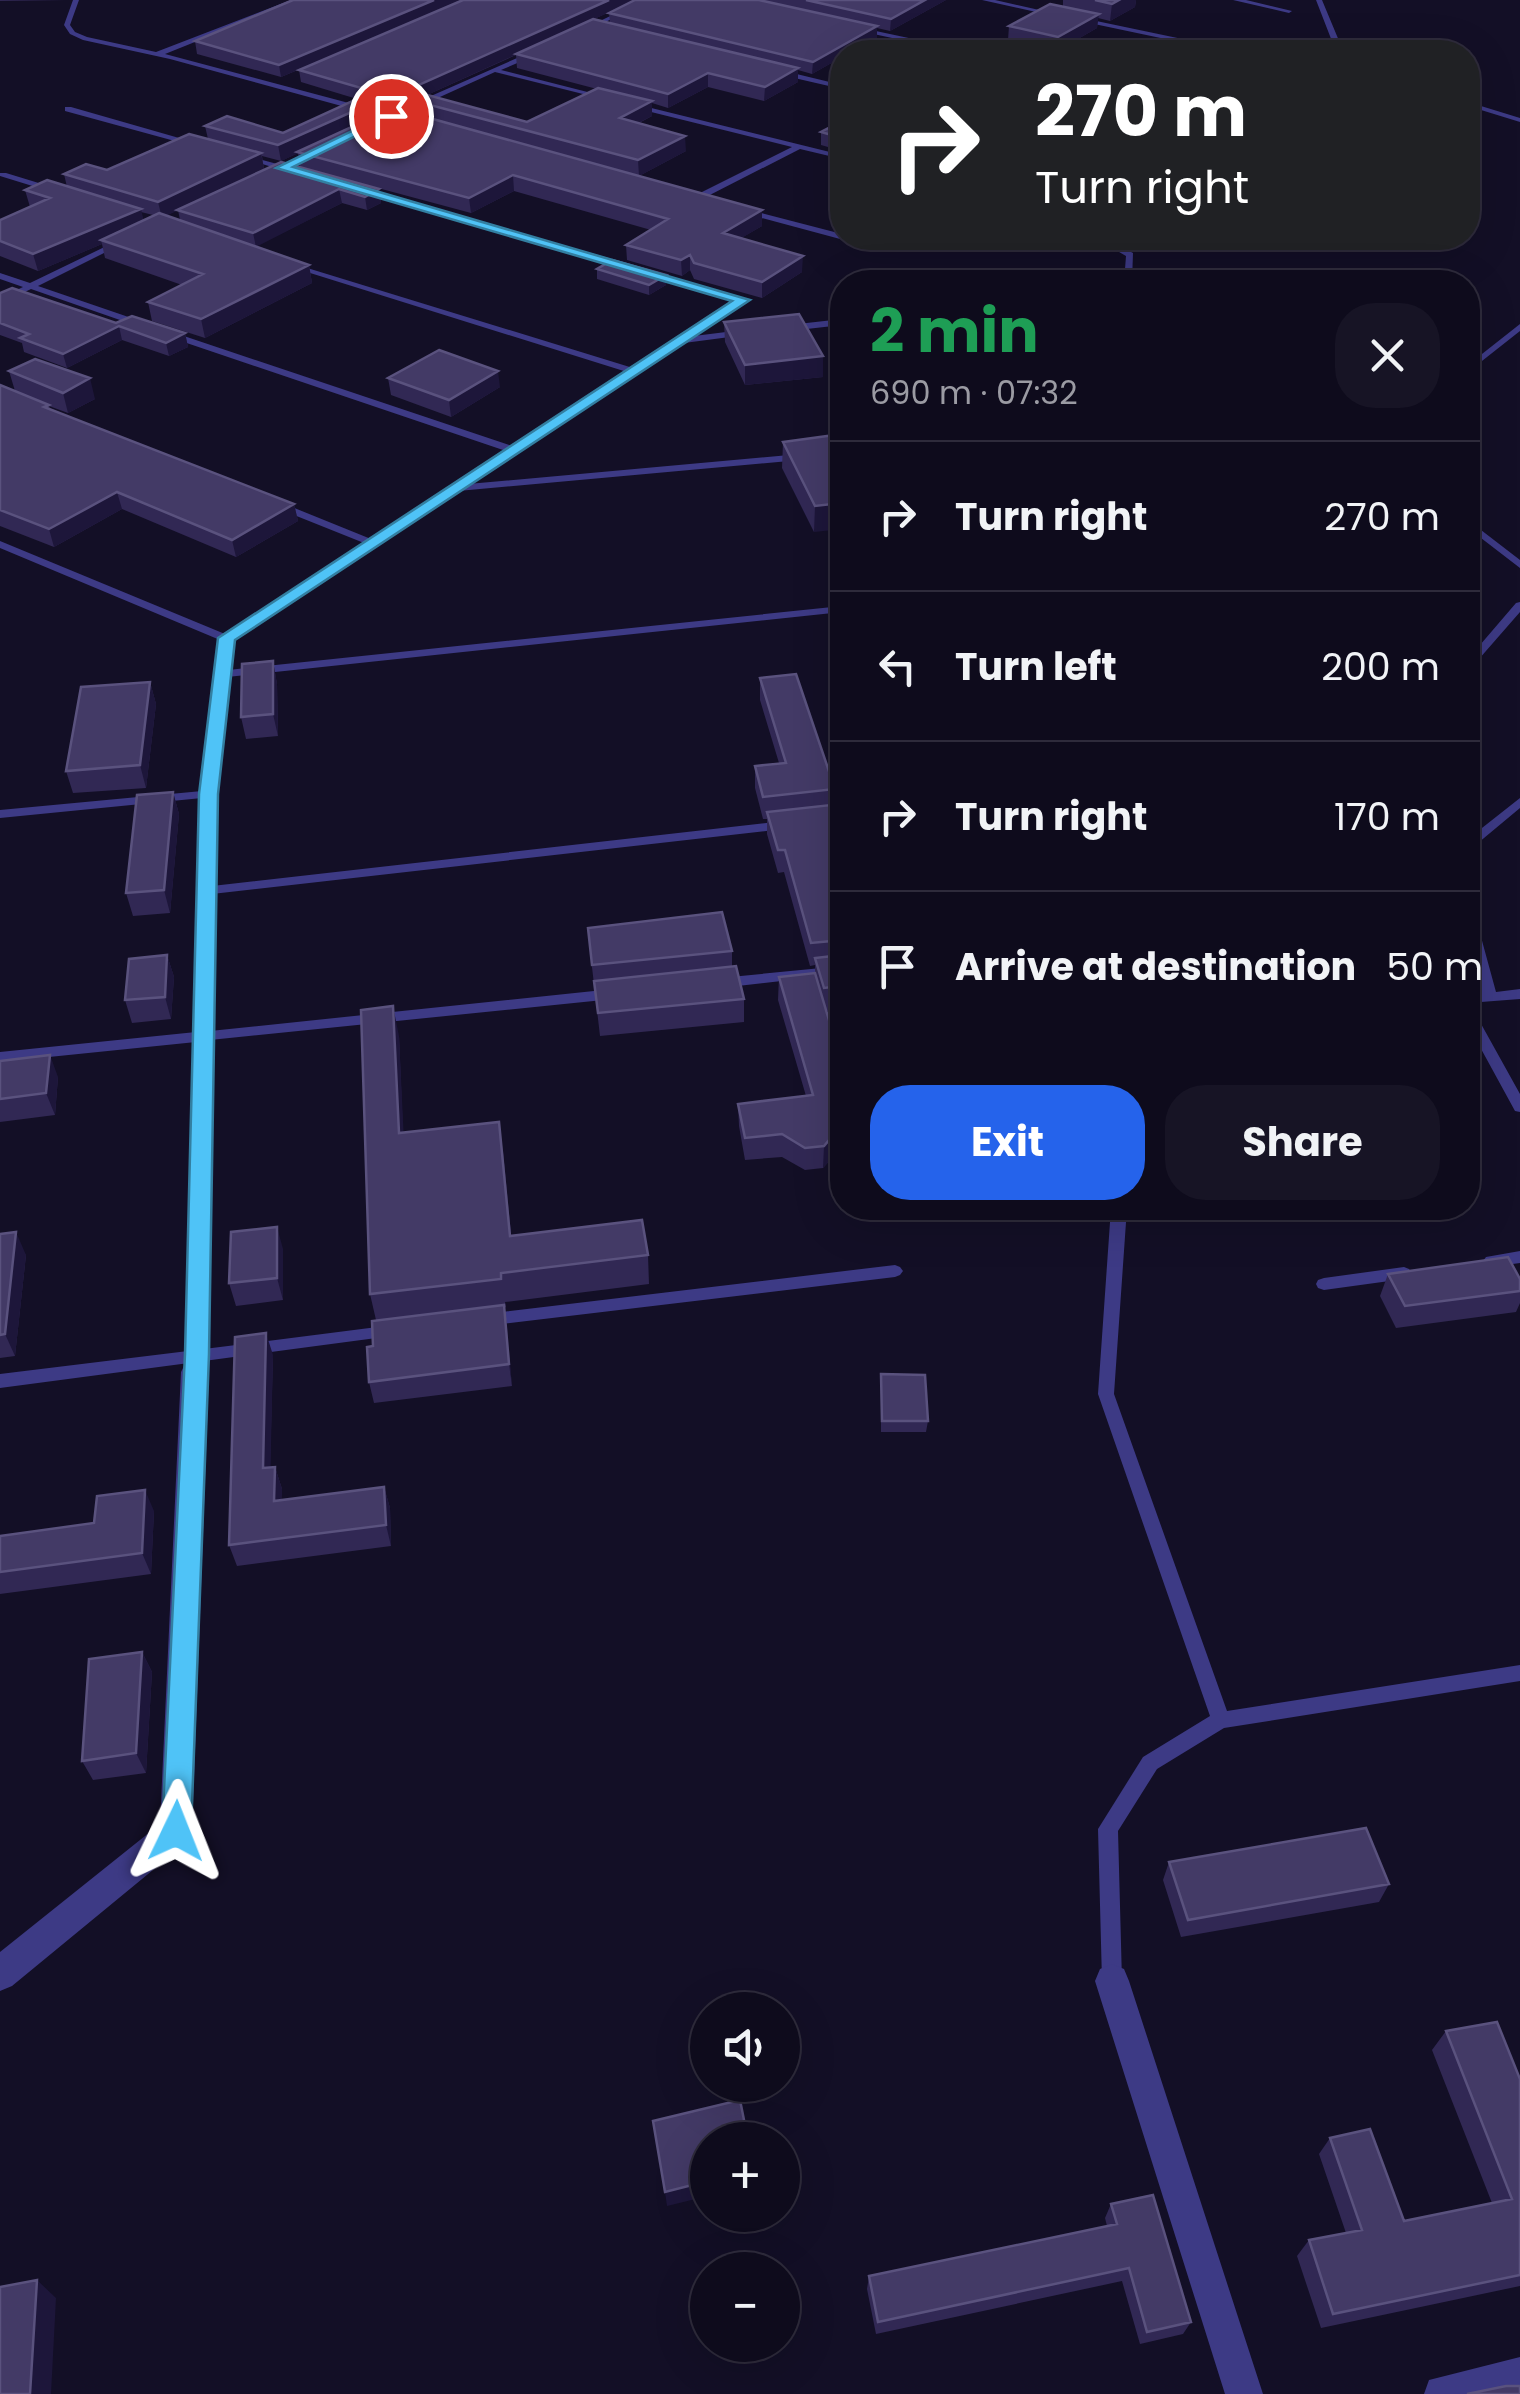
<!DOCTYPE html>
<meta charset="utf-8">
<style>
body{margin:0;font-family:Poppins,sans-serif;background:#171425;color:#f1f3f6;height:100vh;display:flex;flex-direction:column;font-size:38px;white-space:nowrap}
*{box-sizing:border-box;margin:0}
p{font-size:32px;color:#9b9ba3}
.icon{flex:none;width:55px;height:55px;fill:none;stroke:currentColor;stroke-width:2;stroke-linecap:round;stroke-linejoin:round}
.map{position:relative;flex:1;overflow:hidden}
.details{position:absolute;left:830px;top:270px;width:650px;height:950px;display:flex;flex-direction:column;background:#0e0b1c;border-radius:40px;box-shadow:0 10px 40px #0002,0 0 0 2px #2e2b3b}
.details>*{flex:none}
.top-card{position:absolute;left:830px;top:40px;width:650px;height:210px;border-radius:40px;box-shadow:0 10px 40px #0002,0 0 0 2px #2e2b3b;background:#202124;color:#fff;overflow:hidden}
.buttons{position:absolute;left:690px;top:1992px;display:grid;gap:20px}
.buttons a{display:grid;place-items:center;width:110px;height:110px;border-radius:50%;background:#0e0b1c;box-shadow:0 10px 40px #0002,0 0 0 2px #2e2b3b;font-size:50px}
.pin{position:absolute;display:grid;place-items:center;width:85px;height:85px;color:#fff;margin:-42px;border:5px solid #fff;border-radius:50%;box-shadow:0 2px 10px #0007}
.me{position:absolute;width:110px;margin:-55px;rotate:2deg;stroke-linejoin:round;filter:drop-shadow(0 0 8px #0008)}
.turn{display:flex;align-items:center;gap:35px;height:210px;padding:0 40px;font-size:45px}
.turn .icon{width:130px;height:130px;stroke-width:2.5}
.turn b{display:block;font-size:70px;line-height:85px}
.round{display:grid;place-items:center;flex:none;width:105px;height:105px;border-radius:40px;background:#171425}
.summary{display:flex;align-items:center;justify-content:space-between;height:170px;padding:0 40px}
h1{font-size:60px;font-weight:700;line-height:75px;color:#1e9e55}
.primary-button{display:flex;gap:20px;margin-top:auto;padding:20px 40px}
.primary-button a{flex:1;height:115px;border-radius:40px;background:#2563eb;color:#fff;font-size:40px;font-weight:700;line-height:115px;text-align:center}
.primary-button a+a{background:#171425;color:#f1f3f6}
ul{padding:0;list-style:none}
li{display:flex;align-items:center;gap:30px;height:150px;padding:0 40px;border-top:2px solid #2e2b3b}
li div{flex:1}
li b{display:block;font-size:38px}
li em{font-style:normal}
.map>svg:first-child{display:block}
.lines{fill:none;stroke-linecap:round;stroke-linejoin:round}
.service{fill:#3d3a85;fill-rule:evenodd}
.minor{fill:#3d3a85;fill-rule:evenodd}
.wall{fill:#312854;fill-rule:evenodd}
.shaded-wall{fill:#1d163a}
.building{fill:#433a66;stroke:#5a527e;stroke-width:2.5}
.route{fill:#4fc3f7;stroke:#337fa1;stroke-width:2.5}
</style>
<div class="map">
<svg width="1520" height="2394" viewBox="0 0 1520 2394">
<rect width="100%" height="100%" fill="#130f26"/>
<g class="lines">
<path class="service" d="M73 0H79L70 25 75 32 87 37 156 52 291 0H300L165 54 390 114 533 51 536 55 501 70 611 98 607 100 495 72 398 116 404 117V121L389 119 170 59 83 40 70 34 64 25Z
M644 0H653L588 30 583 29Z
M982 0H995L1057 14 1054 16Z
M1233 0H1246L1292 11 1289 13Z
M1316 0H1322L1342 48 1348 52H1340L1335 49Z
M1082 18 1230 49 1234 51 1227 52 1080 21Z
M857 27 965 50 969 52H957L855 30Z
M780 70 842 85V89L777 74Z
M1468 102 1520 118V122L1468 106Z
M631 103 842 155V159L800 149 700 200H694V196L792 147 631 107Z
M65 107H71L200 144 193 146 65 111Z
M311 150 318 152 282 170 243 158 247 156 281 165Z
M6 173 55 188 56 190 52 192 0 176V173Z
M360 188 630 264 631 266 624 268 357 192 356 190Z
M746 209 842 234V238C857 238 870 244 883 244 908 244 933 236 958 238L881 250 743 213V209Z
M1095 238H1104L1133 253 1132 282H1124L1126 256Z
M119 240 126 242 38 286 146 323V327H140L31 289 0 304V298L23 287 0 279V273L30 283Z
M291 263 633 368 736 301 646 274V270L747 300 694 336 742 330 747 333 745 335 684 343 468 484 800 454 805 457 800 460 458 491 231 639 228 670 842 606V612L227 677 214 794 212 886 784 821 790 825 784 829 212 894 210 1031 613 989 620 994 613 999 210 1040 204 1349 393 1325 399 1327 401 1331 399 1335 204 1361 202 1366 196 1367 189 1363 0 1388V1374L188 1351 196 1042 0 1062V1052L196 1032 202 798 0 818V810L202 791 220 640 0 548V541L225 634 364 543 274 507V503H282L371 539 506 451 166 336V332H172L512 446 627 372 291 267Z
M842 319V325L789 331 784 328 789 325Z
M1520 324V331L1468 372V365Z
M1468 520 1520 560V568L1468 528Z
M1520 602V612L1472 667 1468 668V659L1516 603Z
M1520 798V808L1472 848 1468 849V839Z
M1468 911 1475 915 1496 992 1520 989V999L1468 1003V995L1482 993 1468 937Z
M842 966V974L720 988 713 983 720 978Z
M1468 1008 1475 1013 1520 1094V1112L1515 1111 1468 1025Z
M1111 1208H1127L1114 1394 1227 1711 1520 1665V1681L1224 1728 1157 1769 1118 1831 1122 1981 1119 1988 1112 1991 1105 1988 1102 1981 1098 1829 1143 1757 1210 1716 1098 1394Z
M1520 1251V1263L1491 1267 1486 1265 1483 1261 1486 1257Z
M895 1265 900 1267 903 1271 900 1275 895 1277 485 1326 479 1324 477 1320 479 1316 485 1314Z
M1404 1267 1409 1269 1412 1273 1409 1277 1404 1279 1324 1290 1318 1288 1316 1284 1318 1280 1324 1278Z"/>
<path class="minor" d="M195 1361 205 1364 209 1372 192 1831 187 1842 12 1986 0 1991V1952L160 1824 181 1372 185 1364Z
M1112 1964 1124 1969 1129 1981 1263 2394H1225L1095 1981 1100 1969Z
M1520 2357V2394H1424L1429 2380Z"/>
</g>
<path class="wall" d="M0 0H66L0 1Z
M293 0H946L890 31 877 28V38L842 52V57L812 74 798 70V82L764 101 708 87 668 108 652 103V116L639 123 686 151 639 176 762 226 741 238 802 272 762 298 694 279 690 270 682 276 627 260 626 245 651 230 514 191 471 213 322 173 379 189 381 203 367 210 342 203 256 246 309 265 312 283 205 338 152 321 148 302 182 285 105 258 102 244 38 271 0 256V220L30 207 25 190 67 187 64 174 107 170 208 139 205 126 283 133 357 99 301 82 299 70 384 34 281 77 197 54 195 41ZM627 4 609 13 610 23 594 19ZM516 55 517 68 597 89 527 122 427 95ZM411 102 413 114 396 109ZM374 104 391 109 376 116ZM298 153 300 167 264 169 262 156 281 161ZM178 210 180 220 167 215ZM141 212 153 215 143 220Z
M1063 0H1136L1135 7 1110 21 1098 18 1097 28 1057 51 1008 40 1009 26 1063 7Z
M842 121V151L821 145V132Z
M597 269 666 275V285L649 295 597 279Z
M0 293 116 323 185 333 188 347 169 356 122 340 67 368 24 352 22 343 0 335Z
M724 322 823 356V377L745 385 725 342Z
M9 371 95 399 68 413 49 406 50 409 294 504 298 521 236 557 122 509 54 547 0 526V385L15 391Z
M388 378 500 387 451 417 391 395Z
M842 434 814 532 782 468 783 442Z
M273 661 277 684 278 736 246 739 241 717Z
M760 678 835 789 834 804 842 812V1009L826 1011 842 1064V1149L839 1150 823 1168 805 1170 782 1157 745 1160 739 1126 738 1104 806 1096 778 1000 779 977 815 973V965L810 966 784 872 778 873 767 834V819H763L755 788V766L779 763 760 700Z
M150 682 156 704 146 788 73 793 66 771Z
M173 792 179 814 170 913 133 916 126 893Z
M590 950 732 951V967L744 999V1022L600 1036Z
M167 955 174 977 171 1019 132 1023 125 1000Z
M399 1036 403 1133 503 1152 511 1235 648 1255 649 1284 505 1302 506 1307 504 1308 512 1386 374 1403 369 1382 376 1320 370 1294Z
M0 1061 58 1077 55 1115 0 1122Z
M0 1234 26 1255 15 1356 0 1358Z
M283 1249V1300L236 1306 229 1283Z
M1388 1274 1520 1279V1303L1516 1312 1396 1328 1380 1296Z
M273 1355 270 1468 275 1467 282 1489 281 1500 384 1487 390 1508 391 1546 237 1566 229 1545Z
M881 1374 928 1421 926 1432H881Z
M154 1511 151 1574 0 1594V1536L94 1523Z
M142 1652 152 1672 146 1773 93 1780 82 1761Z
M1169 1862 1389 1884 1379 1902 1181 1937 1163 1880Z
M1446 2031 1520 2079V2286L1321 2328 1297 2256 1309 2240 1346 2233 1319 2154 1330 2138 1404 2221 1492 2203 1432 2050Z
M1111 2204 1191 2322 1183 2334 1140 2344 1122 2281 876 2334 867 2289 869 2276 1107 2226 1105 2218Z"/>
<path class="shaded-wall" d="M434 0H463L281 77 279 65Z
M609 0H636L394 110 392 97Z
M925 0H946L890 31 891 19Z
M1119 0H1136L1135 7 1110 21 1112 4Z
M1099 14 1097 28 1057 51 1058 37Z
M877 26V38L851 52H842V57L812 74 813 62Z
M798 68V82L764 101 765 87Z
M708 73V87L668 108V94Z
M652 101V116L620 132V118Z
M374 102 376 118 281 161 278 145Z
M685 136 686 151 639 176 638 160Z
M261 153 264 169 162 218 158 202Z
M513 175 514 191 471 213 469 198Z
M339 189 342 203 256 247 253 233Z
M379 189 381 203 367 210 365 197Z
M141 209 145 226 101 240 102 244 38 271 33 254Z
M762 210V226L723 249V233Z
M690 255V270L682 276 681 260Z
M803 256 802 272 762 298V282Z
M309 265 312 283 205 338 201 319Z
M666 275V285L649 295V285Z
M119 326 122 340 67 368 63 354Z
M185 333 188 347 169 356 166 343Z
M823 356V377L745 385V365Z
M498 371 500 387 451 417 449 400Z
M90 378 95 399 68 413 63 393Z
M117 492 122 509 54 547 49 529Z
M842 503V529L814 532 815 506Z
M294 504 298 521 236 557 232 540Z
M273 661 277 684 278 736 273 714Z
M150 682 156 704 146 788 140 765Z
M173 792 179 814 170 913 164 890Z
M167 955 174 977 171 1019 165 997Z
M393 1006 399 1036 405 1163 399 1133Z
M50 1055 58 1077 55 1115 46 1093Z
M499 1122 503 1152 514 1264 510 1236Z
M840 1127 839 1150 823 1168 824 1146Z
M277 1227 283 1249V1300L277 1278Z
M16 1232 26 1255 15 1356 5 1334Z
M504 1305 507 1327 512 1386 509 1364Z
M266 1333 273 1355 270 1490 263 1468Z
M275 1467 282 1489 281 1522 274 1501Z
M384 1487 390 1508 391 1546 386 1525Z
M145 1490 154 1511 151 1574 142 1553Z
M142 1652 152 1672 146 1773 136 1753Z
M708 2181V2196L667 2206 665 2192Z
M37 2280 56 2298 51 2394H30Z"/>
<path class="building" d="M293 0H434L279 65 195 41Z
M463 0H609L392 97 299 70Z
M635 0H759L877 26 813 62 609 13Z
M806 0H925L891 19Z
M1095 0H1119L1112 4Z
M1050 4 1099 14 1058 37 1009 26Z
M593 19 798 68 765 87 708 73 668 94 516 54Z
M598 88 652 101 620 118 685 136 638 160 411 100 424 94 527 122Z
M359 98 374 102 278 145 205 126 227 116 283 133Z
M393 108 762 210 723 233 803 256 762 282 694 263 690 255 681 260 626 245 668 219 513 175 469 198 297 152Z
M842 121V138L821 132Z
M189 134 261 153 158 202 64 174 86 164 107 170Z
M281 162 379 189 365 197 339 189 253 233 177 210Z
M47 180 141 209 33 254 0 241V220L50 198 25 190Z
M159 213 309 265 201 319 148 302 203 274 101 240Z
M612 260 666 275 649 285 597 269Z
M12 288 116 323 132 316 185 333 166 343 119 326 63 354 20 338 29 334 0 323V293Z
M799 314 823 356 745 365 724 322Z
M439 350 498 371 449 400 388 378Z
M35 359 90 378 63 393 9 371Z
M0 385 49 405 44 407 294 504 232 540 117 492 49 529 0 510Z
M842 434V503L815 506 783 442Z
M273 661V714L241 717 242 664Z
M796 674 835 789 763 797 755 766 786 763 760 678Z
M150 682 140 765 66 771 81 687Z
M173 792 164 890 126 893 137 795Z
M840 804 842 812V940L811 943 785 850H778L767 812Z
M722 912 732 951 592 965 588 928Z
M167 955 165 997 125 1000 129 959Z
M842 955V986L824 988 815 958Z
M736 966 744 999 598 1013 594 981Z
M815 973 842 1064V1127H840L824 1146 805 1148 782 1134 745 1138 738 1104 813 1095 779 977Z
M393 1006 399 1133 499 1122 510 1236 642 1220 648 1255 501 1273V1279L370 1294 361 1010Z
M50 1055 46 1093 0 1099V1061Z
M277 1227V1278L229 1283 231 1232Z
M16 1232 5 1334 0 1335V1234Z
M1508 1257 1520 1279V1291L1405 1306 1388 1274Z
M504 1305 509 1364 369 1382 367 1347 373 1346 372 1321Z
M266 1333 263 1468 275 1467 274 1501 384 1487 386 1525 229 1545 235 1337Z
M881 1374 925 1375 928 1421H882Z
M145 1490 142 1553 0 1572V1536L94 1523 97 1496Z
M142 1652 136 1753 82 1761 89 1659Z
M1366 1828 1389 1884 1188 1920 1169 1862Z
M1497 2022 1520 2079V2275L1333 2314 1309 2240 1362 2230 1330 2138 1370 2129 1404 2221 1512 2199 1446 2031Z
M740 2100 748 2140H708V2181L665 2192 653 2121Z
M1153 2195 1191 2322 1147 2332 1129 2268 878 2322 869 2276 1117 2224 1111 2204Z
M37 2280 30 2394H0V2287Z
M1506 2386H1520V2394H1467Z"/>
<path class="route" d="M387 114 396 116 293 167 750 300 235 640 218 794 209 1354 191 1831 187 1841 176 1845 166 1841 162 1831 185 1354 199 794 218 638 732 301 276 168Z"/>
</svg>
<div class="buttons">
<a><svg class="icon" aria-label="sound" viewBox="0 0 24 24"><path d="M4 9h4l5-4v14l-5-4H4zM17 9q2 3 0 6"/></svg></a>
<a>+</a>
<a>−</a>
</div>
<div class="pin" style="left:391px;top:116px;background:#d93025"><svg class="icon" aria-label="arrive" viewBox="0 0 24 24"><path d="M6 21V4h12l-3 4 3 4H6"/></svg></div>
<svg class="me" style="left:176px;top:1831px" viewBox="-20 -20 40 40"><path d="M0-17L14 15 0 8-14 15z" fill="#4fc3f7" stroke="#fff" stroke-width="4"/></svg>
<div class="top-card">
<div class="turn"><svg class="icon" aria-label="right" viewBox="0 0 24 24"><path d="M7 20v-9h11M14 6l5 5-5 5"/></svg><div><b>270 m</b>Turn right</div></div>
</div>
<section class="details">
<div class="summary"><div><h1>2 min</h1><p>690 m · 07:32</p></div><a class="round"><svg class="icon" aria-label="close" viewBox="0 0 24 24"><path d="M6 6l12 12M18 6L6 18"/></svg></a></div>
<ul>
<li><svg class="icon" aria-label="right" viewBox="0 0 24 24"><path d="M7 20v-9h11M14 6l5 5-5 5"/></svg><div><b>Turn right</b></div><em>270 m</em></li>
<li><svg class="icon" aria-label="left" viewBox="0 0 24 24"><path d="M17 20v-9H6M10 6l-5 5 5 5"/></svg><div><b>Turn left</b></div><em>200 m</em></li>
<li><svg class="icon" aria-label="right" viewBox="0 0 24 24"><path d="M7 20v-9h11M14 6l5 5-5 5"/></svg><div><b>Turn right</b></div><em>170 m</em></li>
<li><svg class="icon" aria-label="arrive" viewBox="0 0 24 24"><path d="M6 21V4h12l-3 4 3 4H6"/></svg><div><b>Arrive at destination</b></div><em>50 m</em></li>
</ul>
<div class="primary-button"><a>Exit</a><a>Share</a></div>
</section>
</div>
